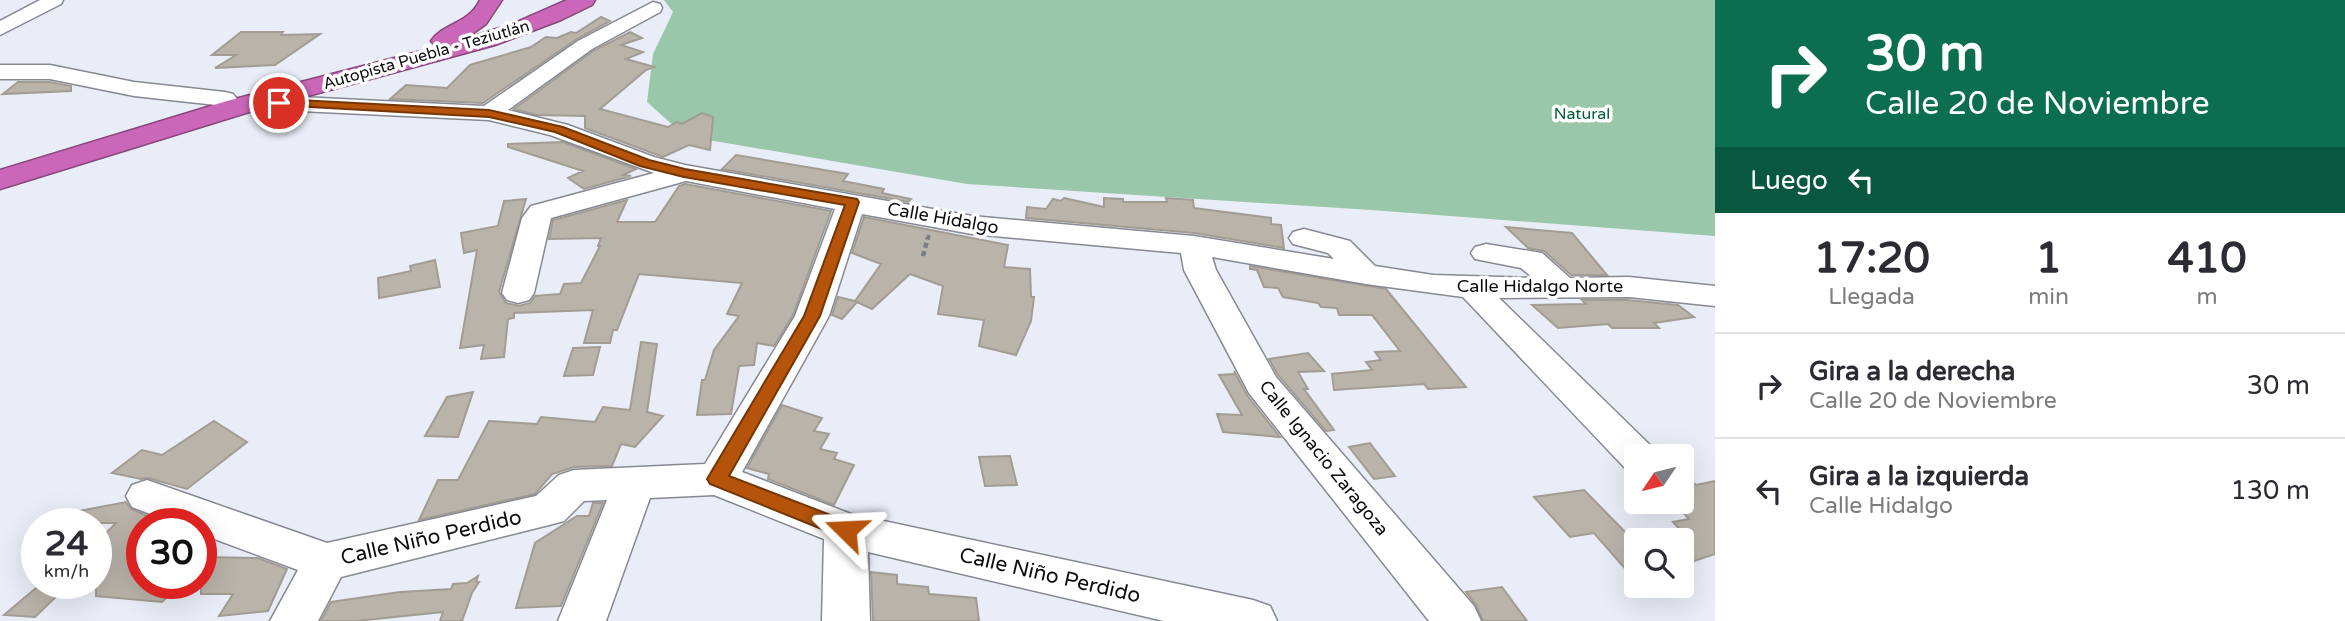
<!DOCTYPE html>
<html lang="es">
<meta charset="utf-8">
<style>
body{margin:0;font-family:"Varela Round",sans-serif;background:#f7f7f7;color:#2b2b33;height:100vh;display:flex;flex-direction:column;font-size:26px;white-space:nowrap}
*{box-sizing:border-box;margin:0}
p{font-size:23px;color:#7c7c81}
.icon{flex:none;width:38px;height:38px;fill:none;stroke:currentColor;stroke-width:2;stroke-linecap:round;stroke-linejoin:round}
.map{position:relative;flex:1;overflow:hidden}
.sheet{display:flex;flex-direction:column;background:#fff;width:630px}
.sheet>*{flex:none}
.top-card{background:#0b6e4f;color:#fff;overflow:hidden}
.needle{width:46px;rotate:235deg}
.fabs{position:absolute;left:1624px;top:444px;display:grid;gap:14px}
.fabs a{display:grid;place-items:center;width:70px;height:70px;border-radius:7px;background:#fff;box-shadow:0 7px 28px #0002;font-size:35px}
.speed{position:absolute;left:21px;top:508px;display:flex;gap:14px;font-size:35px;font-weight:700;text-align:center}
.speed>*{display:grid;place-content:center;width:91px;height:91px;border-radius:50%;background:#fff;box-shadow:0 7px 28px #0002;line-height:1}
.speed small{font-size:18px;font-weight:400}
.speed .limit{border:10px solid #d22;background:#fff;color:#111}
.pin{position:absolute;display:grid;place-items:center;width:60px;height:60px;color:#fff;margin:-30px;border:4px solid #fff;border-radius:50%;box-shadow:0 2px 7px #0007}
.me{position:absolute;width:77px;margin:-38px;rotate:291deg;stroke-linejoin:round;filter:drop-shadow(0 0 5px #0008)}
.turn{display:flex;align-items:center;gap:24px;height:147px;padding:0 35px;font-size:32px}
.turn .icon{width:91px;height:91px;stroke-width:2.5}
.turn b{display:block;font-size:49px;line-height:60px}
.then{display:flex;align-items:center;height:66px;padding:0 35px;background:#0003;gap:14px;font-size:26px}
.eta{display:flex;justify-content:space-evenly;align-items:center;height:119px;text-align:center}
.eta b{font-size:42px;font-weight:700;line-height:49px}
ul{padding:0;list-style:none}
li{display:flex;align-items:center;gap:21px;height:105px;padding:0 35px;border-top:2px solid #e1e1e2}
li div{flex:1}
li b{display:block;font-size:26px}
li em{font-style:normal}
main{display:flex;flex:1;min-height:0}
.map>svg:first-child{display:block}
.green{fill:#9ac7a9}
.building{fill:#bab3aa;stroke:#a29c93;stroke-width:2}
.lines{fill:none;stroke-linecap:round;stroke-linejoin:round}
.minor-casing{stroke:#868992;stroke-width:3}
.highway-casing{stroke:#88477d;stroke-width:3}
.path-far1{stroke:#7a7c83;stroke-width:3.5;stroke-dasharray:4.5 2.5;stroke-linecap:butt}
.path{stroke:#7a7c83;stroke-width:4.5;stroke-dasharray:5 3.5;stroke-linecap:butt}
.minor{fill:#fff;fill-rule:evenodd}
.highway{fill:#cb67b8;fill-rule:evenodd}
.route{fill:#b45309;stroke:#753606;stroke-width:2}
.labels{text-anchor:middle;stroke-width:7;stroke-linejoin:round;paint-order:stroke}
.far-street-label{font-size:16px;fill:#0b0c0f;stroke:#fff}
.far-park-label{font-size:16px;fill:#055d35;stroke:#fff}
.street-label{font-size:18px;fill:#0b0c0f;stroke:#fff}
.near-street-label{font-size:21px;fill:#0b0c0f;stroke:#fff}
</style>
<main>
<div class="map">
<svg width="1715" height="621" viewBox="0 0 1715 621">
<rect width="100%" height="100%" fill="#e9edf7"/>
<path class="green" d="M664 0H1715V236L1371 210 967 184 685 136 647 102 653 54 673 12Z"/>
<path class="building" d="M601 17 610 21 577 39 483 103 390 99 406 85 447 88 470 65 531 47 546 37 557 38 571 32 576 33Z
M241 32H283L281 35 320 34 275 65 215 68 236 55H212Z
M630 32 642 38 621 45 643 52 626 59 654 67 646 70 600 109 668 127 677 122 682 124 702 113 713 117 710 150 689 145 663 157 585 128V116L537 115 514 109 593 51Z
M18 82H50L71 86V91L3 94Z
M563 142 636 169 623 175 631 176 584 189 568 178 583 171 508 147V144Z
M736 155 848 174 843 181 884 189 882 193 911 199 908 202 722 169Z
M685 184 831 211 793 315 774 346 757 343 754 365 739 366 731 414 697 415 702 380H705L714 350 739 316 727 314 742 283 639 274 617 330H613L610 343H584L593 310 514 313V318L508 319 504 357 481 359 484 345 460 348 477 250 464 253 461 233 498 226 504 201 526 199 499 292 506 303 519 306 530 303 535 296 560 294 564 284 581 283 600 246H598L601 238 549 239 553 220 627 200 617 222H655L679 186Z
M1064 198 1104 207V198L1123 199V202H1167L1166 198 1193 200 1194 208 1271 218V224L1281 225 1284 248 1194 233 1026 218 1027 207 1046 209 1053 199 1061 201Z
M864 217 1008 245 1004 267 1030 269 1031 297H1034L1031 321 1016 355 979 346 984 320 938 314 943 286 910 274 872 309 857 302 842 319 832 315 838 297 855 301 881 264 852 253Z
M1506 227 1572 233 1607 275H1571L1544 251 1528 248Z
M435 260 440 287 379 298 378 278 411 271 410 266Z
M1250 266 1386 289 1466 387 1428 389 1424 384 1334 390 1332 374 1372 370 1366 362 1381 360 1375 352 1400 351 1372 315H1339L1337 308 1321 307 1318 303 1283 297 1278 288 1264 287 1257 270 1250 269Z
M1582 300H1627L1678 305 1694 317 1654 323 1659 328H1612L1608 324 1558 328 1532 305 1586 304Z
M641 342 657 344 647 412 663 416 635 447 621 444 612 466 574 467 552 474 535 494 419 520 438 480H458L489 421 537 424 541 417 595 422 603 407 630 410Z
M600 347 593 375 564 376 573 348Z
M1308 353 1324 371 1298 372 1308 389H1304L1334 430 1326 431 1278 375 1269 359Z
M1234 371 1247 395 1280 437 1223 432 1217 414 1242 415 1219 375 1235 374Z
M473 392 458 437 425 436 447 397Z
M782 405 822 418 814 431 829 434 820 449 837 453 834 459 854 465 834 505 768 479 769 474 747 468Z
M214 421 247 442 187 489 148 478 141 479 112 473 142 450 162 455Z
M1370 443 1395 476 1374 479 1349 447Z
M1010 456 1017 485 985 486 979 457Z
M1682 473 1696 485 1715 481V554L1682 565V535L1684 534 1673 522 1689 519 1682 511Z
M1584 490 1636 543V581L1594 533 1570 537 1534 497Z
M126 502 131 509 150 517 142 523V583H181L162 602 96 596V543L116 523H64L63 514Z
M593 503H603L561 606 516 608 535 543 577 516H589Z
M201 557 258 558 287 569 268 611 219 616 233 594H201Z
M871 572 897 575V584L928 587 929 594 976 598 979 621H873Z
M478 576 476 582H479L472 593 462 621H440L443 612 356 621H321L331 602 400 592 451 589 453 584 467 583Z
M1502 587 1527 621H1483L1476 605 1466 592Z
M36 588 62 591 35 617 4 615Z"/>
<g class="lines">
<g class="minor-casing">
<path id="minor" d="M40 0H63L61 4 0 35V21Z
M653 2 660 4 662 8 660 12 592 49 508 110 568 125 654 157 685 165 972 216 1194 236 1334 259 1328 253 1293 244 1289 238 1293 232 1304 229 1350 241 1375 266 1433 275 1533 278 1521 268 1475 259 1471 253 1475 247 1486 244 1542 253 1570 278 1629 277 1715 286V306L1629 297 1499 298 1652 447 1658 457H1636V471L1624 467 1463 297 1366 284 1212 257 1216 270 1276 377 1474 606 1481 621H1429L1249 393 1184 270 1181 253 972 234 862 214 829 316 742 472 851 514 1253 600 1270 606 1277 621H1164L868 552 870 621H822L824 539 714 495 650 498 606 621H558L607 500 584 501 564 521 549 525 341 577 318 621H270L298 570 201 534V523H174L132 507 126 496 132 485 147 480 327 543 536 496 559 475 574 470 705 464 795 316 835 209 686 181 551 218 534 293 529 300 518 303 507 300 502 293 522 218 531 206 654 173 550 135 489 120 279 110 271 108 267 103 271 98 279 96 484 106 578 41Z
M0 65H50L134 82 225 92 233 94 237 99 233 104 225 106 134 96 50 79H0Z"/>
</g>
<g class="highway-casing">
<path id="highway" d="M480 0H502L486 24 465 39 512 24 567 0H595L592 5 561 20 495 45 246 113 0 189V170L227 101 437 47 431 41C443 23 469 24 480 0Z"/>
</g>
<path class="path-far1" d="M928 239 929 235"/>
<path class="path" d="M923 256 928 237"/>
<use href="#minor" class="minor"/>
<use href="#highway" class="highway"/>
</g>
<path class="route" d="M279 99 489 110 563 127 649 160 685 169 857 199 859 202 820 316 729 476 854 524 857 530 854 536 846 538 839 536 710 484 707 479 804 316 845 205 684 177 640 166 555 132 489 117 275 105V100Z"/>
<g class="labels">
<g class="far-street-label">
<text transform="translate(426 54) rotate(-16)" y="6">Autopista Puebla - Teziutlán</text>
</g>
<g class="far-park-label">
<text x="1582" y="119">Natural</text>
</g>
<g class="street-label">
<text transform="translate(943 218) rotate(10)" y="6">Calle Hidalgo</text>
<text x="1540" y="292">Calle Hidalgo Norte</text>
<text transform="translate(1324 458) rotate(51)" y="6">Calle Ignacio Zaragoza</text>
</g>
<g class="near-street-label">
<text transform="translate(431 537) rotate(-13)" y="7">Calle Niño Perdido</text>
<text transform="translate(1050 575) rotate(13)" y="7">Calle Niño Perdido</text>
</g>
</g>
</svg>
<div class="fabs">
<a><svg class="needle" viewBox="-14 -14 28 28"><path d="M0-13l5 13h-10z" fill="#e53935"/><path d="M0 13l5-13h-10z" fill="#7c7c81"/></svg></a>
<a><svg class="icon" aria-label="search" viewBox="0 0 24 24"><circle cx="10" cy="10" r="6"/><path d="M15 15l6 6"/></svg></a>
</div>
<div class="speed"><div>24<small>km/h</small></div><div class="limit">30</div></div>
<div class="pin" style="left:279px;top:103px;background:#d93025"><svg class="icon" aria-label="arrive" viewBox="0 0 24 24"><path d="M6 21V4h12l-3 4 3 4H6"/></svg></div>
<svg class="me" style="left:846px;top:530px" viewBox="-20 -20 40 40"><path d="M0-17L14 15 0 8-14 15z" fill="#b45309" stroke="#fff" stroke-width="4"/></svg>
</div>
<section class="sheet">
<div class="top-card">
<div class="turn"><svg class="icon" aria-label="right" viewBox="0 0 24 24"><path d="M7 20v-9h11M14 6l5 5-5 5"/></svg><div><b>30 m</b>Calle 20 de Noviembre</div></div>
<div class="then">Luego<svg class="icon" aria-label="left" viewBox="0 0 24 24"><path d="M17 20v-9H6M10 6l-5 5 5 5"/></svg></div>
</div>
<div class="eta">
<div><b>17:20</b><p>Llegada</p></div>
<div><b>1</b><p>min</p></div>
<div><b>410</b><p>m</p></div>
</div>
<ul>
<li><svg class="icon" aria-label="right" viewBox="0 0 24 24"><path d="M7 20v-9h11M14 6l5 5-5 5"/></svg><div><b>Gira a la derecha</b><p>Calle 20 de Noviembre</p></div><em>30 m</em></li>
<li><svg class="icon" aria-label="left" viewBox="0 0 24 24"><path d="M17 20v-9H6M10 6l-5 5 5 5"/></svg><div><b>Gira a la izquierda</b><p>Calle Hidalgo</p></div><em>130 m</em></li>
</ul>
</section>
</main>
